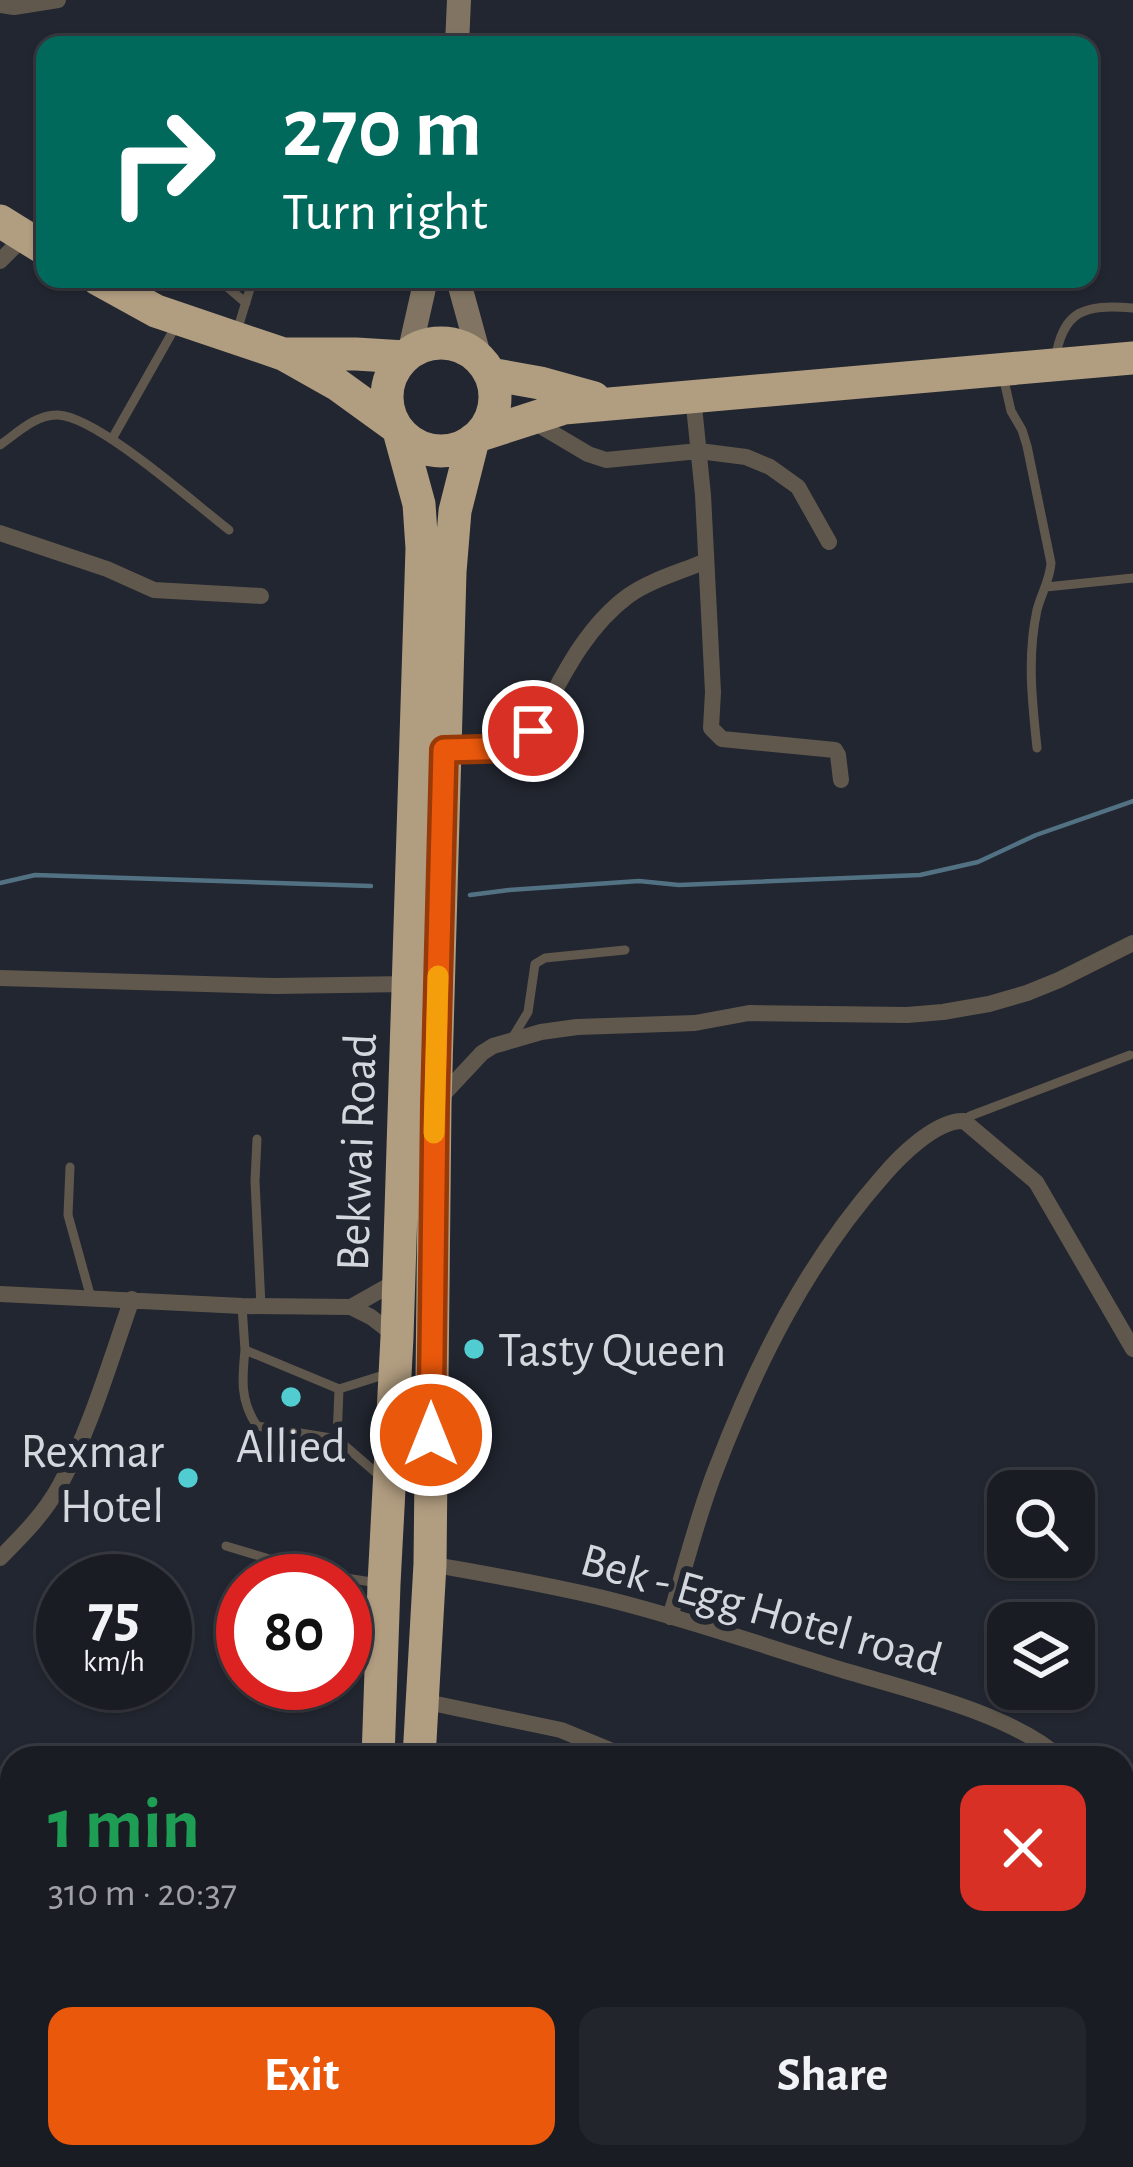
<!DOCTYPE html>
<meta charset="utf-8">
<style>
body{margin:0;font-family:"Alegreya Sans",sans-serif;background:#23252c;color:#f1f3f6;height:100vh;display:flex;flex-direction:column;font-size:45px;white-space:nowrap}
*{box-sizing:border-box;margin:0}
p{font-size:39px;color:#9fa1a6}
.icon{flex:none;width:66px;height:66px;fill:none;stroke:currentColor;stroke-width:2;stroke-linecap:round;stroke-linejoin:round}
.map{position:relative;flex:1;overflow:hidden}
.panel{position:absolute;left:0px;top:1746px;width:1134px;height:423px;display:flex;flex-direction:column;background:#1a1c24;border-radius:36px 36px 0 0;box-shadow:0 3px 9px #0004,0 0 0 3px #383a41}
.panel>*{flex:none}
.top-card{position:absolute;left:36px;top:36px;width:1062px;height:252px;border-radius:24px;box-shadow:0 3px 9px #0004,0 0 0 3px #383a41;background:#00695c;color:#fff;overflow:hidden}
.tools{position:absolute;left:987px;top:1470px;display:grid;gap:24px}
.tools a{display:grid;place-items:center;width:108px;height:108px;border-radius:24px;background:#1a1c24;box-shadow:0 3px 9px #0004,0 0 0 3px #383a41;font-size:60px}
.speed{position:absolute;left:36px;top:1554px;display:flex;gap:24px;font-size:60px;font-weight:700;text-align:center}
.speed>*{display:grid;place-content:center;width:156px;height:156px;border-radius:50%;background:#1a1c24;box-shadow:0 3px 9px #0004,0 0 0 3px #383a41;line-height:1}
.speed small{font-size:30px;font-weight:400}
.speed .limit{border:18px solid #d22;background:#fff;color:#111}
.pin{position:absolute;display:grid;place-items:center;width:102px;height:102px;color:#fff;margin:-51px;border:6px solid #fff;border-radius:50%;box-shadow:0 3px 12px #0007}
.me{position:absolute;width:132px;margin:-66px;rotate:0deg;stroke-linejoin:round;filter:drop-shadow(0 0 9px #0008)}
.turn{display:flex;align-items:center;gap:42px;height:252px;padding:0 48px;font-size:54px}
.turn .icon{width:156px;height:156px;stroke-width:2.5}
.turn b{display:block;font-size:84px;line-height:102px}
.round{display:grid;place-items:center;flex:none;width:126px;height:126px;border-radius:24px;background:#23252c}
.overview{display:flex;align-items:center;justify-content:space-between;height:204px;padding:0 48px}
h1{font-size:72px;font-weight:700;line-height:90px;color:#1e9e55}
.cta{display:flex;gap:24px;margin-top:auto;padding:24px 48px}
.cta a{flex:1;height:138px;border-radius:24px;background:#ea580c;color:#fff;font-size:48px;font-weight:700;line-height:138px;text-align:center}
.cta a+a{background:#23252c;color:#f1f3f6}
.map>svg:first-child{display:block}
.forest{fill:url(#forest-crowns)}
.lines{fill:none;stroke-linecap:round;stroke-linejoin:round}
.stream{stroke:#527284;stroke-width:4.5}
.path{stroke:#70747c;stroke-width:3;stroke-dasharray:6 9;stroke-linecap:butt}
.lane{stroke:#60584d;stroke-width:9}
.street{stroke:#60584d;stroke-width:16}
.secondary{stroke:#817462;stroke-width:24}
.highway{stroke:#b19d80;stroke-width:33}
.route-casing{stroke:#983908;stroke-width:30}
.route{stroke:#ea580c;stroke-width:21}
.slow{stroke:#f59e0b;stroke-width:21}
.poi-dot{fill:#51ccd1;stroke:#222630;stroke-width:4.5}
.labels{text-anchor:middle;stroke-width:12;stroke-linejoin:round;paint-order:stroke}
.street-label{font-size:48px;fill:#d4d8de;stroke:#222630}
.poi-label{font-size:48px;fill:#d4d8de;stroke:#222630;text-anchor:start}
</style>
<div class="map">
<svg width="1133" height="2167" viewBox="0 0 1133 2167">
<defs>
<pattern id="forest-crowns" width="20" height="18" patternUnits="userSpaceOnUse" patternTransform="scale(3)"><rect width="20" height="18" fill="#3c5b4a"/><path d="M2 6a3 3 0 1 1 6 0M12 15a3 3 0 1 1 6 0" fill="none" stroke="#577264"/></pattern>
</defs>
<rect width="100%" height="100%" fill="#222630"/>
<path class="forest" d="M64 2157H307L304 2167H68Z"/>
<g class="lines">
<path class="stream" d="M0 883 35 875 371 886
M470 895 509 890 639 881 679 885 920 875 978 862 1036 835 1133 801"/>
<path class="path" d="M0 1964H12
M308 2167 309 2157"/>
<path class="lane" d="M218 279 246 303
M237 331 253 279
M1055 360C1063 310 1084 304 1133 308
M1003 376 1011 411 1022 430 1027 446 1051 563C1050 580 1041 594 1037 610 1027 656 1032 701 1037 748
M112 439 177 324
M0 445C16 434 36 414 58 415 98 417 194 503 229 530
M1046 587 1133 578
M514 1035 528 1012 535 964 545 958 625 950
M964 1121 970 1116 1130 1055
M257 1139 255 1181 261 1306
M70 1167 68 1215 91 1298
M242 1306 245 1350 339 1389 390 1373
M245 1350C242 1379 240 1401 257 1426L337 1439
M339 1389 337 1439 381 1477
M226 1546 320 1574 378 1583"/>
<path class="street" d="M0 5 14 7 58 0
M0 261 24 237
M693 396 703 495 713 692 711 728 722 739 835 750 838 755 841 780
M539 425 588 454 606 460 699 451 746 457 770 467 798 487 829 542
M0 533 107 569 154 590 261 596
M444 750 517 748 526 744C555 693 579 632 628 596 650 580 681 572 706 561
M0 978 275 986 408 984
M439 1099 482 1053 493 1046 541 1032 577 1027 695 1023 749 1013 907 1015 943 1012 989 1004 1027 993 1059 980 1133 943
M0 1294 242 1306 351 1307 371 1317 397 1337
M351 1307 397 1281
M0 1558C22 1536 45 1513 60 1485 91 1428 110 1361 132 1299
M430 1564C491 1575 551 1585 611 1600 691 1620 770 1648 849 1672 910 1690 1014 1715 1060 1758
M670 1617C685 1568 697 1517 716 1469 757 1362 807 1262 883 1176 900 1156 936 1120 964 1121L1036 1182 1133 1349
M422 1701 561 1730 629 1758
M1122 1814 1133 1835
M1122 1981 1133 1974
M750 2157V2167
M875 2157 882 2167
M583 2167V2157"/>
<path class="secondary" d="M457 45 459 0
M458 279 480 359
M409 354 426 279"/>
<path class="highway" d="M0 221 45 249
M98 279 156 311 283 354 338 385 396 427
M387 397a54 54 0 1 1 108 0a54 54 0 1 1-108 0Z
M285 354H356L405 357
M490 374 540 383 594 398
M480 435 564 408 1133 358
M378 1758 384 1584 397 1337 422 548 419 504 399 431
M419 1758 430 1564 435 1104 450 572 455 511 473 440
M364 2167 365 2157
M400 2167V2157"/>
</g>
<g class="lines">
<g class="route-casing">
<path id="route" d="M431 1435 435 1104 444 750 517 748 526 744 533 731"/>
</g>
<use href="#route" class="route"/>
<path class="slow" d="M434 1133 438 976"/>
</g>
<g class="poi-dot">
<circle cx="474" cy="1349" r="12"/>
<circle cx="291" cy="1397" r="12"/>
<circle cx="188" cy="1478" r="12"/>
</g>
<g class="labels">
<g class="street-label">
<text transform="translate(355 1152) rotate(-88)" y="17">Bekwai Road</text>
<text transform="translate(762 1608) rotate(16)" y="17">Bek - Egg Hotel road</text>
</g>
<g class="poi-label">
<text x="498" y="1366">Tasty Queen</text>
<text x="291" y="1462" text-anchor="middle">Allied</text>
<text x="164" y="1467" text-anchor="end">Rexmar<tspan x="164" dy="55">Hotel</tspan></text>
</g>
</g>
</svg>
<div class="tools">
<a><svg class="icon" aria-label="search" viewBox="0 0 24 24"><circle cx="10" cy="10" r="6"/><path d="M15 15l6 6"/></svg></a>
<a><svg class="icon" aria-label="layers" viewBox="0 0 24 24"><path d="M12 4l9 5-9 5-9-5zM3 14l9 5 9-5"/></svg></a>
</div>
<div class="speed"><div>75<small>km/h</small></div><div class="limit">80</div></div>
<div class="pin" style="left:533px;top:731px;background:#d93025"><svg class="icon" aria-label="arrive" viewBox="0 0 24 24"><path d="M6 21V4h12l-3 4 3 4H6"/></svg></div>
<svg class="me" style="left:431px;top:1435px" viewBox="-20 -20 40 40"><circle r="17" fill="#ea580c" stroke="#fff" stroke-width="3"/><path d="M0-11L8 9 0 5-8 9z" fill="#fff"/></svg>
<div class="top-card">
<div class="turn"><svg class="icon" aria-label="right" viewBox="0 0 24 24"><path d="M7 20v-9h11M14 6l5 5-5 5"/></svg><div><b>270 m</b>Turn right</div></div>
</div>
<section class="panel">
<div class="overview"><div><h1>1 min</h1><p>310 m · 20:37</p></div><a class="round" style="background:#d93025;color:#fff"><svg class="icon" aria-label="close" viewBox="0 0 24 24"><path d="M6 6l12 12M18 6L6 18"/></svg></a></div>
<div class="cta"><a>Exit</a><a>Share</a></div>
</section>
</div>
